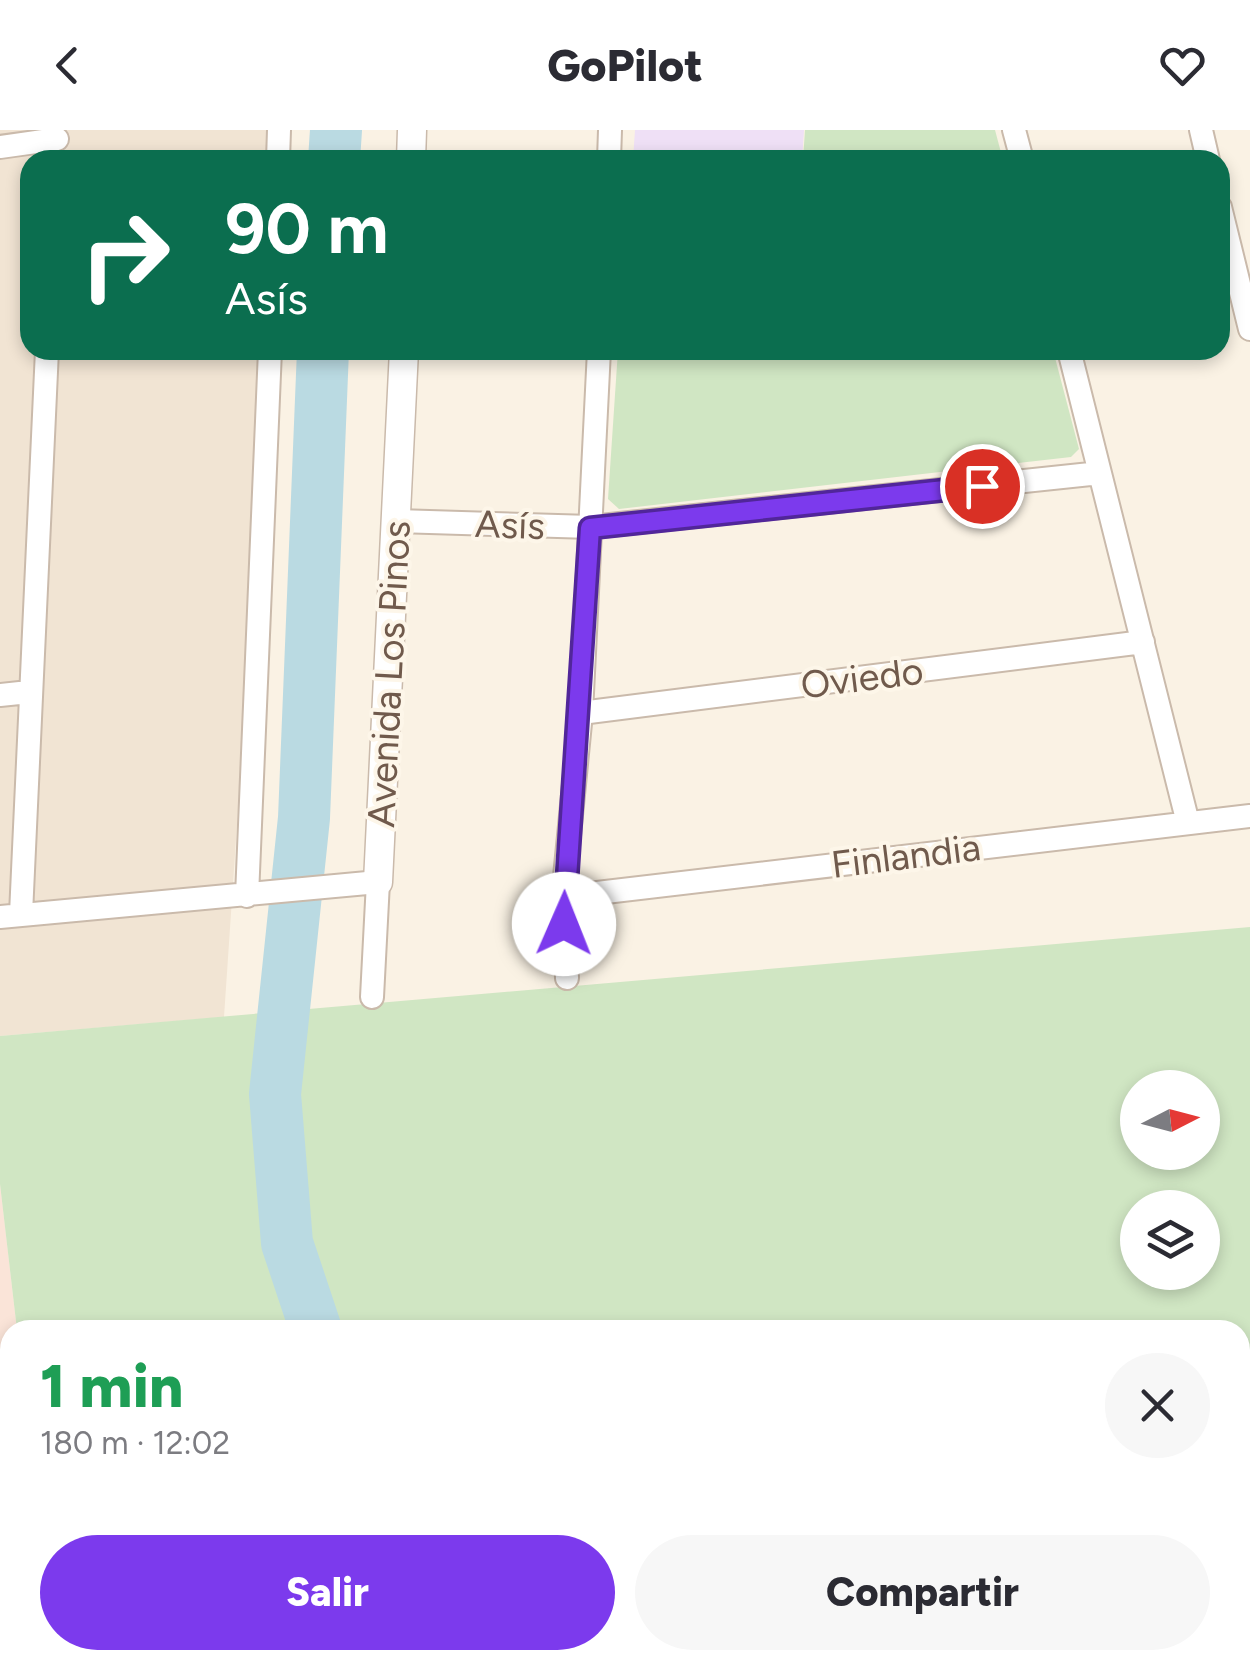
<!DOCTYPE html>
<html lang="es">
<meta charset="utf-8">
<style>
body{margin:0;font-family:Figtree,sans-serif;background:#f7f7f7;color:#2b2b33;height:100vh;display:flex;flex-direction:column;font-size:38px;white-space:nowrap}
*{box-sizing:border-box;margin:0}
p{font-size:32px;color:#7c7c81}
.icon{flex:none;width:55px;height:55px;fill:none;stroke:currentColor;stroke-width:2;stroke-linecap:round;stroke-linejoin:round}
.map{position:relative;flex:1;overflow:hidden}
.sheet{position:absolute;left:0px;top:1190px;width:1250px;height:350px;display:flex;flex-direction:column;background:#fff;border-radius:30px 30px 0 0;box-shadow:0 5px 15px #0003}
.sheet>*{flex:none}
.hud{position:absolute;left:20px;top:20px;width:1210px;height:210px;border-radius:30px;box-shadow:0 5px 15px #0003;background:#0b6e4f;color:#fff;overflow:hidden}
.needle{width:65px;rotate:84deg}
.controls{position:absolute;left:1120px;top:940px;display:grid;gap:20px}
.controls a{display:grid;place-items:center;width:100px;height:100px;border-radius:50%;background:#fff;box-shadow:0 5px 15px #0003;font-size:50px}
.pin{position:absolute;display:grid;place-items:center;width:85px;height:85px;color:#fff;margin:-42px;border:5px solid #fff;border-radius:50%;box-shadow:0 2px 10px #0007}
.me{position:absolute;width:110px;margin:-55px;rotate:1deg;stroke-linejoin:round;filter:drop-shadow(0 0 8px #0008)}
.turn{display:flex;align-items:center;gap:35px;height:210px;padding:0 40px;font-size:45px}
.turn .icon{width:130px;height:130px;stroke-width:2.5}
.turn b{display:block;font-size:70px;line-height:85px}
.round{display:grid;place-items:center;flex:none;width:105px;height:105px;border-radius:52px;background:#f7f7f7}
.head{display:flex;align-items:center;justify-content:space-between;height:170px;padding:0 40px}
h1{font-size:60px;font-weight:800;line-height:75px;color:#1e9e55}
.primary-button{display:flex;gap:20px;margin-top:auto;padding:20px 40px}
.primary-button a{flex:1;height:115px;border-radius:60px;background:#7c3aed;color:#fff;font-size:40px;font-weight:800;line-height:115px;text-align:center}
.primary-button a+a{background:#f7f7f7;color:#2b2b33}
header{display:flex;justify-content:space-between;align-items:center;height:130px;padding:0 40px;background:#fff;font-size:45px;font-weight:800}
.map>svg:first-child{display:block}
.residential{fill:#f1e4d3}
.commercial{fill:#fae4d8}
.education{fill:#efe0f6}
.green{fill:#d0e6c3;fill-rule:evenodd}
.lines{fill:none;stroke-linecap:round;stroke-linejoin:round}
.river{stroke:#badae2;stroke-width:52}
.minor-casing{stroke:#cabaab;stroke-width:26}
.tertiary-casing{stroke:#cabaab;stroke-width:31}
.minor{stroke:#fff;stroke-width:22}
.tertiary{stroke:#fff;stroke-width:28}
.route-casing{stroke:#51269a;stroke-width:25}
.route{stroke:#7c3aed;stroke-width:18}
.labels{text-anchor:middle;stroke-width:8;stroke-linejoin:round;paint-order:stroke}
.street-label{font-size:38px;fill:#705a4c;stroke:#fdf6e9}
</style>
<header><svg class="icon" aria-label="back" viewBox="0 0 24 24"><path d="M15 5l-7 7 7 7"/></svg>GoPilot<svg class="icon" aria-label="heart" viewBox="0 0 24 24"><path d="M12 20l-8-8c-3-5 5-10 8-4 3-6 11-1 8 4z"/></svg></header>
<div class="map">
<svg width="1250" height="1540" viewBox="0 0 1250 1540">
<rect width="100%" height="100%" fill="#faf2e4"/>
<path class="residential" d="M0 0H284L282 30H30V220H269L224 887 0 906Z"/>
<path class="commercial" d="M0 1054 17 1200H10V1530H57L58 1540H0Z"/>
<path class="education" d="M635 0H804L802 30H633Z"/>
<path class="green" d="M805 0H995L1003 30H803Z
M618 220H1053L1079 319 1071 327 619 379 608 369Z
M1250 797V1540H58L57 1530H1240V1200H17L0 1054V906ZM1138 958H1202V1022H1138ZM1138 1078H1202V1142H1138Z"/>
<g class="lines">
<path class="river" d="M334 30 336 0
M316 1200 287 1113 275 964 304 688 323 220
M443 1530 448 1540"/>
<g class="minor-casing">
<path id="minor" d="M1014 0 1022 30
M1201 0 1208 30
M0 17 57 9
M278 30 279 0
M609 30 610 0
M1220 77 1250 199
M1069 220 1188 693
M397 391 591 397 1100 343
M0 565 29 562
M581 583 1143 512
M247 766 270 220
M563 767 1250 686
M21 784 47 220
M0 787 378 752 372 867
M567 848 563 767 581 583 599 220"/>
</g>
<g class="tertiary-casing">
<path id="tertiary" d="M411 30 412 0
M378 752 404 220"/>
</g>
<use href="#minor" class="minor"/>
<use href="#tertiary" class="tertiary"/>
</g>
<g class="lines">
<g class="route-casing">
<path id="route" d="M564 794 590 398 982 356"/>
</g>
<use href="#route" class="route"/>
</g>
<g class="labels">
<g class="street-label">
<text transform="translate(510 395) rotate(2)" y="13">Asís</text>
<text transform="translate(389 544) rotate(-87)" y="13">Avenida Los Pinos</text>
<text transform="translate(862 548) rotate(-7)" y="13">Oviedo</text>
<text transform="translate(906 726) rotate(-7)" y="13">Finlandia</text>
</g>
</g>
</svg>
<div class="controls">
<a><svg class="needle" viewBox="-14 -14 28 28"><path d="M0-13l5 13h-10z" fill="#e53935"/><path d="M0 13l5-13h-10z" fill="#7c7c81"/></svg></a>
<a><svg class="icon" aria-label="layers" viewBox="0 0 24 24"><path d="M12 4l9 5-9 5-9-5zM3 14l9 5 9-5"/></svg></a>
</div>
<div class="pin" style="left:982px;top:356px;background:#d93025"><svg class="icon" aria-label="arrive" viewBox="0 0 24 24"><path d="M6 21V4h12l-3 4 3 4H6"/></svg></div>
<svg class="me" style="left:564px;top:794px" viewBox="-20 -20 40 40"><circle r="19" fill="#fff"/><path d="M0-13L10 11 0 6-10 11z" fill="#7c3aed"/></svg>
<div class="hud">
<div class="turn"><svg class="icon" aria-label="right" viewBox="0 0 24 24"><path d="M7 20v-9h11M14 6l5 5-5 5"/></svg><div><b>90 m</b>Asís</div></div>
</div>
<section class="sheet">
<div class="head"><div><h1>1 min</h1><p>180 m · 12:02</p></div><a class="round"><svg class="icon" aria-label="close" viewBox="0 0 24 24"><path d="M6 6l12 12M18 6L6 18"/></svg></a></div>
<div class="primary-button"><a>Salir</a><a>Compartir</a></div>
</section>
</div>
